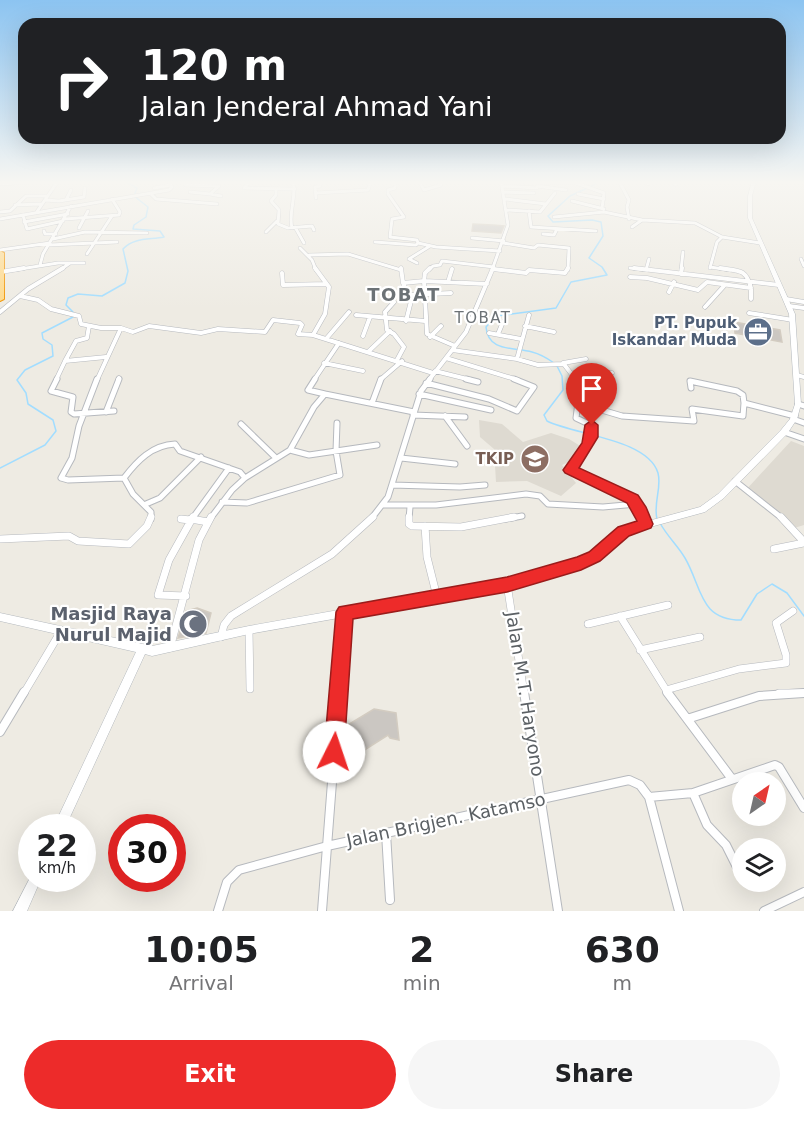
<!DOCTYPE html>
<style>
body{margin:0;font-family:"DejaVu Sans",sans-serif;background:#f6f6f6;color:#202124;height:100vh;display:flex;flex-direction:column;font-size:22px;white-space:nowrap}
*{box-sizing:border-box;margin:0}
p{font-size:20px;color:#757577}
.icon{flex:none;width:33px;height:33px;fill:none;stroke:currentColor;stroke-width:2;stroke-linecap:round;stroke-linejoin:round}
.map{position:relative;height:911px;overflow:hidden}
.details{display:flex;flex-direction:column;background:#fff;flex:1}
.details>*{flex:none}
.hud{position:absolute;left:18px;top:18px;width:768px;height:126px;border-radius:18px;box-shadow:0 6px 24px #0002;background:#202124;color:#fff;overflow:hidden}
.needle{width:39px;rotate:34deg}
.buttons{position:absolute;left:732px;top:772px;display:grid;gap:12px}
.buttons a{display:grid;place-items:center;width:54px;height:54px;border-radius:50%;background:#fff;box-shadow:0 6px 24px #0002;font-size:30px}
.speed{position:absolute;left:18px;top:814px;display:flex;gap:12px;font-size:30px;font-weight:700;text-align:center}
.speed>*{display:grid;place-content:center;width:78px;height:78px;border-radius:50%;background:#fff;box-shadow:0 6px 24px #0002;line-height:1}
.speed small{font-size:15px;font-weight:400}
.speed .limit{border:9px solid #d22;background:#fff;color:#111}
.pin{position:absolute;display:grid;place-items:center;width:51px;height:51px;color:#fff;margin:-62px -26px;border-radius:50% 50% 50% 0;rotate:-45deg;box-shadow:0 0 6px #0007}
.pin .icon{rotate:45deg}
.me{position:absolute;width:66px;margin:-33px;rotate:4deg;stroke-linejoin:round;filter:drop-shadow(0 0 4px #0008)}
.turn{display:flex;align-items:center;gap:21px;height:126px;padding:0 24px;font-size:27px}
.turn .icon{width:78px;height:78px;stroke-width:2.5}
.turn b{display:block;font-size:42px;line-height:51px}
.eta{display:flex;justify-content:space-evenly;align-items:center;height:102px;text-align:center}
.eta b{font-size:36px;font-weight:600;line-height:42px}
.button{display:flex;gap:12px;margin-top:auto;padding:12px 24px}
.button a{flex:1;height:69px;border-radius:36px;background:#ed2b2a;color:#fff;font-size:24px;font-weight:600;line-height:69px;text-align:center}
.button a+a{background:#f6f6f6;color:#202124}
.map>svg:first-child{display:block}
.education{fill:#dedad1}
.lines{fill:none;stroke-linecap:round;stroke-linejoin:round}
.stream{stroke:#a2ddff;stroke-width:1.5}
.building{fill:#cbc7c2;stroke:#d3ccc1;stroke-width:1.5}
.street-far4-casing{stroke:#b6b9be;stroke-width:4}
.street-far3-casing{stroke:#b6b9be;stroke-width:5}
.street-far2-casing{stroke:#b6b9be;stroke-width:7}
.street-far1-casing{stroke:#b6b9be;stroke-width:8}
.street-casing{stroke:#b6b9be;stroke-width:10}
.secondary-casing{stroke:#b4b9be;stroke-width:1}
.highway-casing{stroke:#f19400;stroke-width:2}
.street-far4{stroke:#fff;stroke-width:3}
.street-far3{stroke:#fff;stroke-width:4}
.street-far2{stroke:#fff;stroke-width:5}
.street-far1{stroke:#fff;stroke-width:7}
.street{stroke:#fff;stroke-width:8}
.secondary{fill:#fff;fill-rule:evenodd}
.highway{fill:#ffd989;fill-rule:evenodd}
.route{fill:#ed2b2a;stroke:#9a1c1b;stroke-width:1.5}
.labels{text-anchor:middle;stroke-width:4.5;stroke-linejoin:round;paint-order:stroke}
.far-quarter-label{font-size:15px;letter-spacing:1.5px;fill:#6c7276;stroke:#fff}
.service-label{font-size:15px;font-weight:bold;fill:#4e5e75;stroke:#fff;text-anchor:end}
.education-label{font-size:15px;font-weight:bold;fill:#785e54;stroke:#fff;text-anchor:end}
.far-district-label{font-size:18px;font-weight:bold;letter-spacing:1.5px;fill:#6c7276;stroke:#fff}
.near-worship-label{font-size:18px;font-weight:bold;fill:#5b616d;stroke:#fff;text-anchor:end}
.near-street-label{font-size:18px;fill:#5b6064;stroke:#fff}
</style>
<div class="map">
<svg width="804" height="911" viewBox="0 0 804 911">
<rect width="100%" height="100%" fill="#eeebe3"/>
<path class="education" d="M479 420 502 424 523 442 551 433 569 439 590 452 562 465 576 483 561 496 527 481 496 482 494 449 480 437Z
M791 441 804 446V525L791 529 745 491Z"/>
<g class="lines">
<path class="stream" d="M554 363C547 358 540 354 532 352 513 347 488 352 486 327L496 316 556 308 571 282 607 275 602 267 589 258 603 236 601 222 592 220 553 222 548 216 570 196 596 184 593 181
M557 366 562 376 563 390 544 415 547 421C575 435 648 439 658 473 662 488 653 503 657 519
M0 468 45 445 56 431 53 420 28 404 26 393 17 380 25 370 53 356 52 345 43 339 42 333 73 317V312L66 305 68 298 78 294 102 296 125 283 128 271 123 249C134 237 150 240 164 237L160 231 133 229 134 225 146 217 148 207 134 196 137 188 125 181
M660 523C667 536 678 546 685 558 702 587 699 620 741 620L757 594 772 584 787 593 804 616"/>
</g>
<path class="building" d="M473 224 493 225 504 226 501 233 472 231Z
M734 322 780 330 782 342 735 333Z
M197 608 211 613 206 633 178 638 186 611Z
M374 709 396 713 399 740 390 738 388 735 363 751 346 726Z"/>
<g class="lines">
<g class="street-far4-casing">
<path id="street-far4" d="M192 181 185 185 219 186 210 194 221 196
M250 181 244 188 295 189
M395 181V188L388 190V194L404 217 392 219 390 237 417 240 418 243 436 247 500 251
M419 181 424 190 441 185 438 181
M503 181 576 183 604 193 602 208
M619 181 629 200 627 207 629 219
M646 181 648 184
M673 181 676 185
M0 184 31 182
M503 186 537 188
M537 186 566 190
M154 188 171 185
M276 190V195L271 201 279 210 278 224 288 228 312 226 314 230
M190 192 210 194
M504 192 534 193
M150 193 156 199 217 204
M316 193 368 190 371 181
M578 194 604 199
M316 198 315 187 320 186 318 181
M505 199 546 204
M45 200 59 201 84 197 85 188
M66 200 71 190
M572 201 604 209
M15 205 40 204
M506 210 540 212 555 193
M529 211 531 227 596 231
M0 212 10 211 26 196H48
M36 213 58 181
M23 215 27 229 63 221
M554 217 604 212 642 220 695 223 722 237 760 243
M0 219 169 190 172 187 169 181
M65 219 119 215 120 212 112 199
M24 222 68 214
M295 227 304 243
M632 227 642 220
M79 228 88 211
M292 228C288 212 297 197 293 181
M44 231 45 234H56
M266 232 277 221
M543 234 554 235 557 229
M472 238 504 241
M53 239 85 232 147 233
M375 242 416 245 418 243
M503 243 534 248 538 245 569 248 568 270
M49 245 117 242
M300 248 312 260 316 270
M0 250 50 243
M87 254 112 216
M309 255 348 254 401 270
M801 259 804 266
M417 263 409 259 430 246
M40 265 43 254 71 206
M710 267 730 270
M630 268 647 270
M710 268 717 242 722 237
M493 269 501 270
M14 270 58 263H84
M60 270 70 263
M429 270 433 266 440 265 442 261 494 267
M492 270 508 225 501 181
M646 270 649 259
M681 270 683 252"/>
</g>
<g class="street-far3-casing">
<path id="street-far3" d="M315 268 329 287 325 314 313 335 433 373
M401 268 403 283
M634 268 779 285
M493 269 526 273 529 270 565 273 568 268
M1 272 24 268
M282 273 283 285 327 284
M681 274 682 268
M630 277 647 278 698 290 707 282 751 288C746 268 738 271 720 268
M448 282 452 269
M751 289V299
M669 292 674 282
M410 295 451 293
M20 296 38 300 51 309 79 316 81 324 101 328H121L133 332 149 326 201 333 218 329 265 332 273 320 300 323 302 325 298 334 313 335
M786 299 804 302
M394 302 385 312 387 330 394 334 404 347 397 360
M789 306 804 308
M705 307 724 286
M0 312 28 289 63 268
M749 313 793 320
M356 315 425 321
M406 321 411 301 403 283 424 281 425 273 430 268
M525 326 554 332
M489 333 521 339
M498 334 503 322
M363 336 370 317
M430 337 441 326
M326 339 349 312
M455 346 427 334 424 281 487 284
M452 350 517 359 529 315
M369 351 390 331
M446 358 518 380
M517 359 538 365 563 364
M586 359 563 363 573 376 612 373
M65 361 76 341 87 338 89 326
M324 363 363 371
M435 371 471 380
M797 375 804 377
M56 380 65 361 106 357
M97 380 121 328
M118 380 119 378
M314 380 339 343
M380 380 402 361
M429 380 466 332 493 268
M581 380 582 375"/>
</g>
<g class="street-far2-casing">
<path id="street-far2" d="M57 379 51 391 73 397 71 412 74 414 114 411
M97 379 79 426 72 458 61 478 68 480 124 478
M315 379 308 390 325 394
M466 379 478 382
M581 379 576 418 593 426 587 445 570 470C598 485 628 488 644 519
M426 383 489 399 517 411 534 387 514 379
M691 388 690 381 737 391 743 395 744 403 795 416
M419 394 491 410
M372 403 381 379
M578 403 622 416 694 421 692 409 743 416 744 403
M798 404 804 406
M106 412 119 379
M413 415 465 417
M445 416 467 446
M793 419 804 423
M241 424 276 458
M784 432 804 439
M290 450 309 455 377 445
M401 458 455 464
M735 481 783 519
M392 485 460 487 485 485
M222 502 247 503 340 475 336 451 337 423
M146 504 160 498 201 457
M383 505H436L526 494 540 496 548 504 603 507 637 504
M151 519V512L133 494 124 478C137 461 152 445 175 444L180 451 240 472 245 478
M192 519 229 468
M210 519 232 490 245 478 290 450 314 407 325 394 414 412
M371 519 388 497 421 391 430 379
M409 519 410 507
M506 519 522 516"/>
</g>
<g class="street-far1-casing">
<path id="street-far1" d="M409 517V524L412 526 461 527 514 517
M643 517 646 524
M781 517 804 542
M181 519 190 520
M191 519 208 522
M425 526 427 557 437 597
M0 539 69 536 78 541 129 544 147 526 151 517
M774 549 804 543
M507 584 524 693
M186 596 158 595 169 560 193 517
M620 616 668 693
M588 624 668 605
M249 630 250 689
M221 637 224 625 231 616 332 554 373 517
M170 648 199 540 211 517
M640 650 700 637
M666 690 739 669 786 663V655L776 623 793 611
M24 693 61 631
M339 693 345 612
M779 693H804"/>
</g>
<g class="street-casing">
<path id="street" d="M524 692 558 911
M667 692 732 779
M687 719 759 696 804 693
M0 732 24 692
M693 793 707 825 726 845 742 877
M649 797 693 793 775 765 779 767 804 808
M386 833 390 900
M218 911 227 882 239 870 327 846 629 780 640 785 649 797 679 911
M322 911 339 692
M764 911 804 892"/>
</g>
<g class="secondary-casing">
<path id="secondary" d="M752 181H756L752 196V218L795 314 801 404 797 419 787 434 724 498 705 512 632 532 591 563 507 588 249 634 152 656 145 654 65 828H53L136 652 0 621V613L152 646 249 626 507 580 585 557 626 527 700 507 718 494 781 430 790 419 795 404 789 314 748 218V196Z
M32 874V879H41L27 911H13Z"/>
</g>
<g class="highway-casing">
<path id="highway" d="M0 251 4 253V299L0 301Z"/>
</g>
<use href="#street-far4" class="street-far4"/>
<use href="#street-far3" class="street-far3"/>
<use href="#street-far2" class="street-far2"/>
<use href="#street-far1" class="street-far1"/>
<use href="#street" class="street"/>
<use href="#secondary" class="secondary"/>
<use href="#highway" class="highway"/>
</g>
<linearGradient id="sky" x2="0" y2="1"><stop stop-color="#8cc4f1"/><stop offset="0.59" stop-color="#f7f6f2"/><stop offset="1" stop-color="#f7f6f2" stop-opacity="0"/></linearGradient>
<rect width="804" height="309" fill="url(#sky)"/>
<path class="route" d="M592 420 598 425V437L579 468 638 495 646 507 653 524 651 528 629 536 600 561 581 570 507 592 353 619 344 752 341 760 334 763 327 760 324 752 336 612 339 607 507 577 577 557 589 552 618 527 637 521 627 503 565 473 563 470 582 443 585 425Z"/>
<defs>
<g id="office-disc" transform="scale(1.5)"><circle r="9.5" fill="#5c6f8a" stroke="#fff"/><path d="M-6-3h4V-5.5h4V-3h4V5H-6ZM-1-4.5V-3h2v-1.5ZM-6 0V1H6V0Z" fill="#fff"/></g>
<g id="school-disc" transform="scale(1.5)"><circle r="9.5" fill="#8d6e63" stroke="#fff"/><path d="M0-5L7-2L0 1L-7-2ZM-4 1L0 2.5L4 1V4Q0 6-4 4Z" fill="#fff"/></g>
<g id="mosque-disc" transform="scale(1.5)"><circle r="9.5" fill="#6b7280" stroke="#fff"/><path d="M3.5-4.9A6 6 0 1 0 3.5 4.9A5 5 0 1 1 3.5-4.9Z" fill="#fff"/></g>
</defs>
<g fill-rule="evenodd">
<use href="#office-disc" x="758" y="332"/>
<use href="#school-disc" x="535" y="459"/>
<use href="#mosque-disc" x="193" y="624"/>
</g>
<g class="labels">
<g class="far-quarter-label">
<text x="483" y="323">TOBAT</text>
</g>
<g class="service-label">
<text x="737" y="328">PT. Pupuk<tspan x="737" dy="17">Iskandar Muda</tspan></text>
</g>
<g class="education-label">
<text x="514" y="464">TKIP</text>
</g>
<g class="far-district-label">
<text x="404" y="301">TOBAT</text>
</g>
<g class="near-worship-label">
<text x="172" y="620">Masjid Raya<tspan x="172" dy="21">Nurul Majid</tspan></text>
</g>
<g class="near-street-label">
<text transform="translate(525 694) rotate(81)" y="6">Jalan M.T. Haryono</text>
<text transform="translate(446 820) rotate(-12)" y="6">Jalan Brigjen. Katamso</text>
</g>
</g>
</svg>
<div class="buttons">
<a><svg class="needle" viewBox="-14 -14 28 28"><path d="M0-13l5 13h-10z" fill="#e53935"/><path d="M0 13l5-13h-10z" fill="#757577"/></svg></a>
<a><svg class="icon" aria-label="layers" viewBox="0 0 24 24"><path d="M12 4l9 5-9 5-9-5zM3 14l9 5 9-5"/></svg></a>
</div>
<div class="speed"><div>22<small>km/h</small></div><div class="limit">30</div></div>
<div class="pin" style="left:592px;top:425px;background:#d93025"><svg class="icon" aria-label="arrive" viewBox="0 0 24 24"><path d="M6 21V4h12l-3 4 3 4H6"/></svg></div>
<svg class="me" style="left:334px;top:752px" viewBox="-20 -20 40 40"><circle r="19" fill="#fff"/><path d="M0-13L10 11 0 6-10 11z" fill="#ed2b2a"/></svg>
<div class="hud">
<div class="turn"><svg class="icon" aria-label="right" viewBox="0 0 24 24"><path d="M7 20v-9h11M14 6l5 5-5 5"/></svg><div><b>120 m</b>Jalan Jenderal Ahmad Yani</div></div>
</div>
</div>
<section class="details">
<div class="eta">
<div><b>10:05</b><p>Arrival</p></div>
<div><b>2</b><p>min</p></div>
<div><b>630</b><p>m</p></div>
</div>
<div class="button"><a>Exit</a><a>Share</a></div>
</section>
